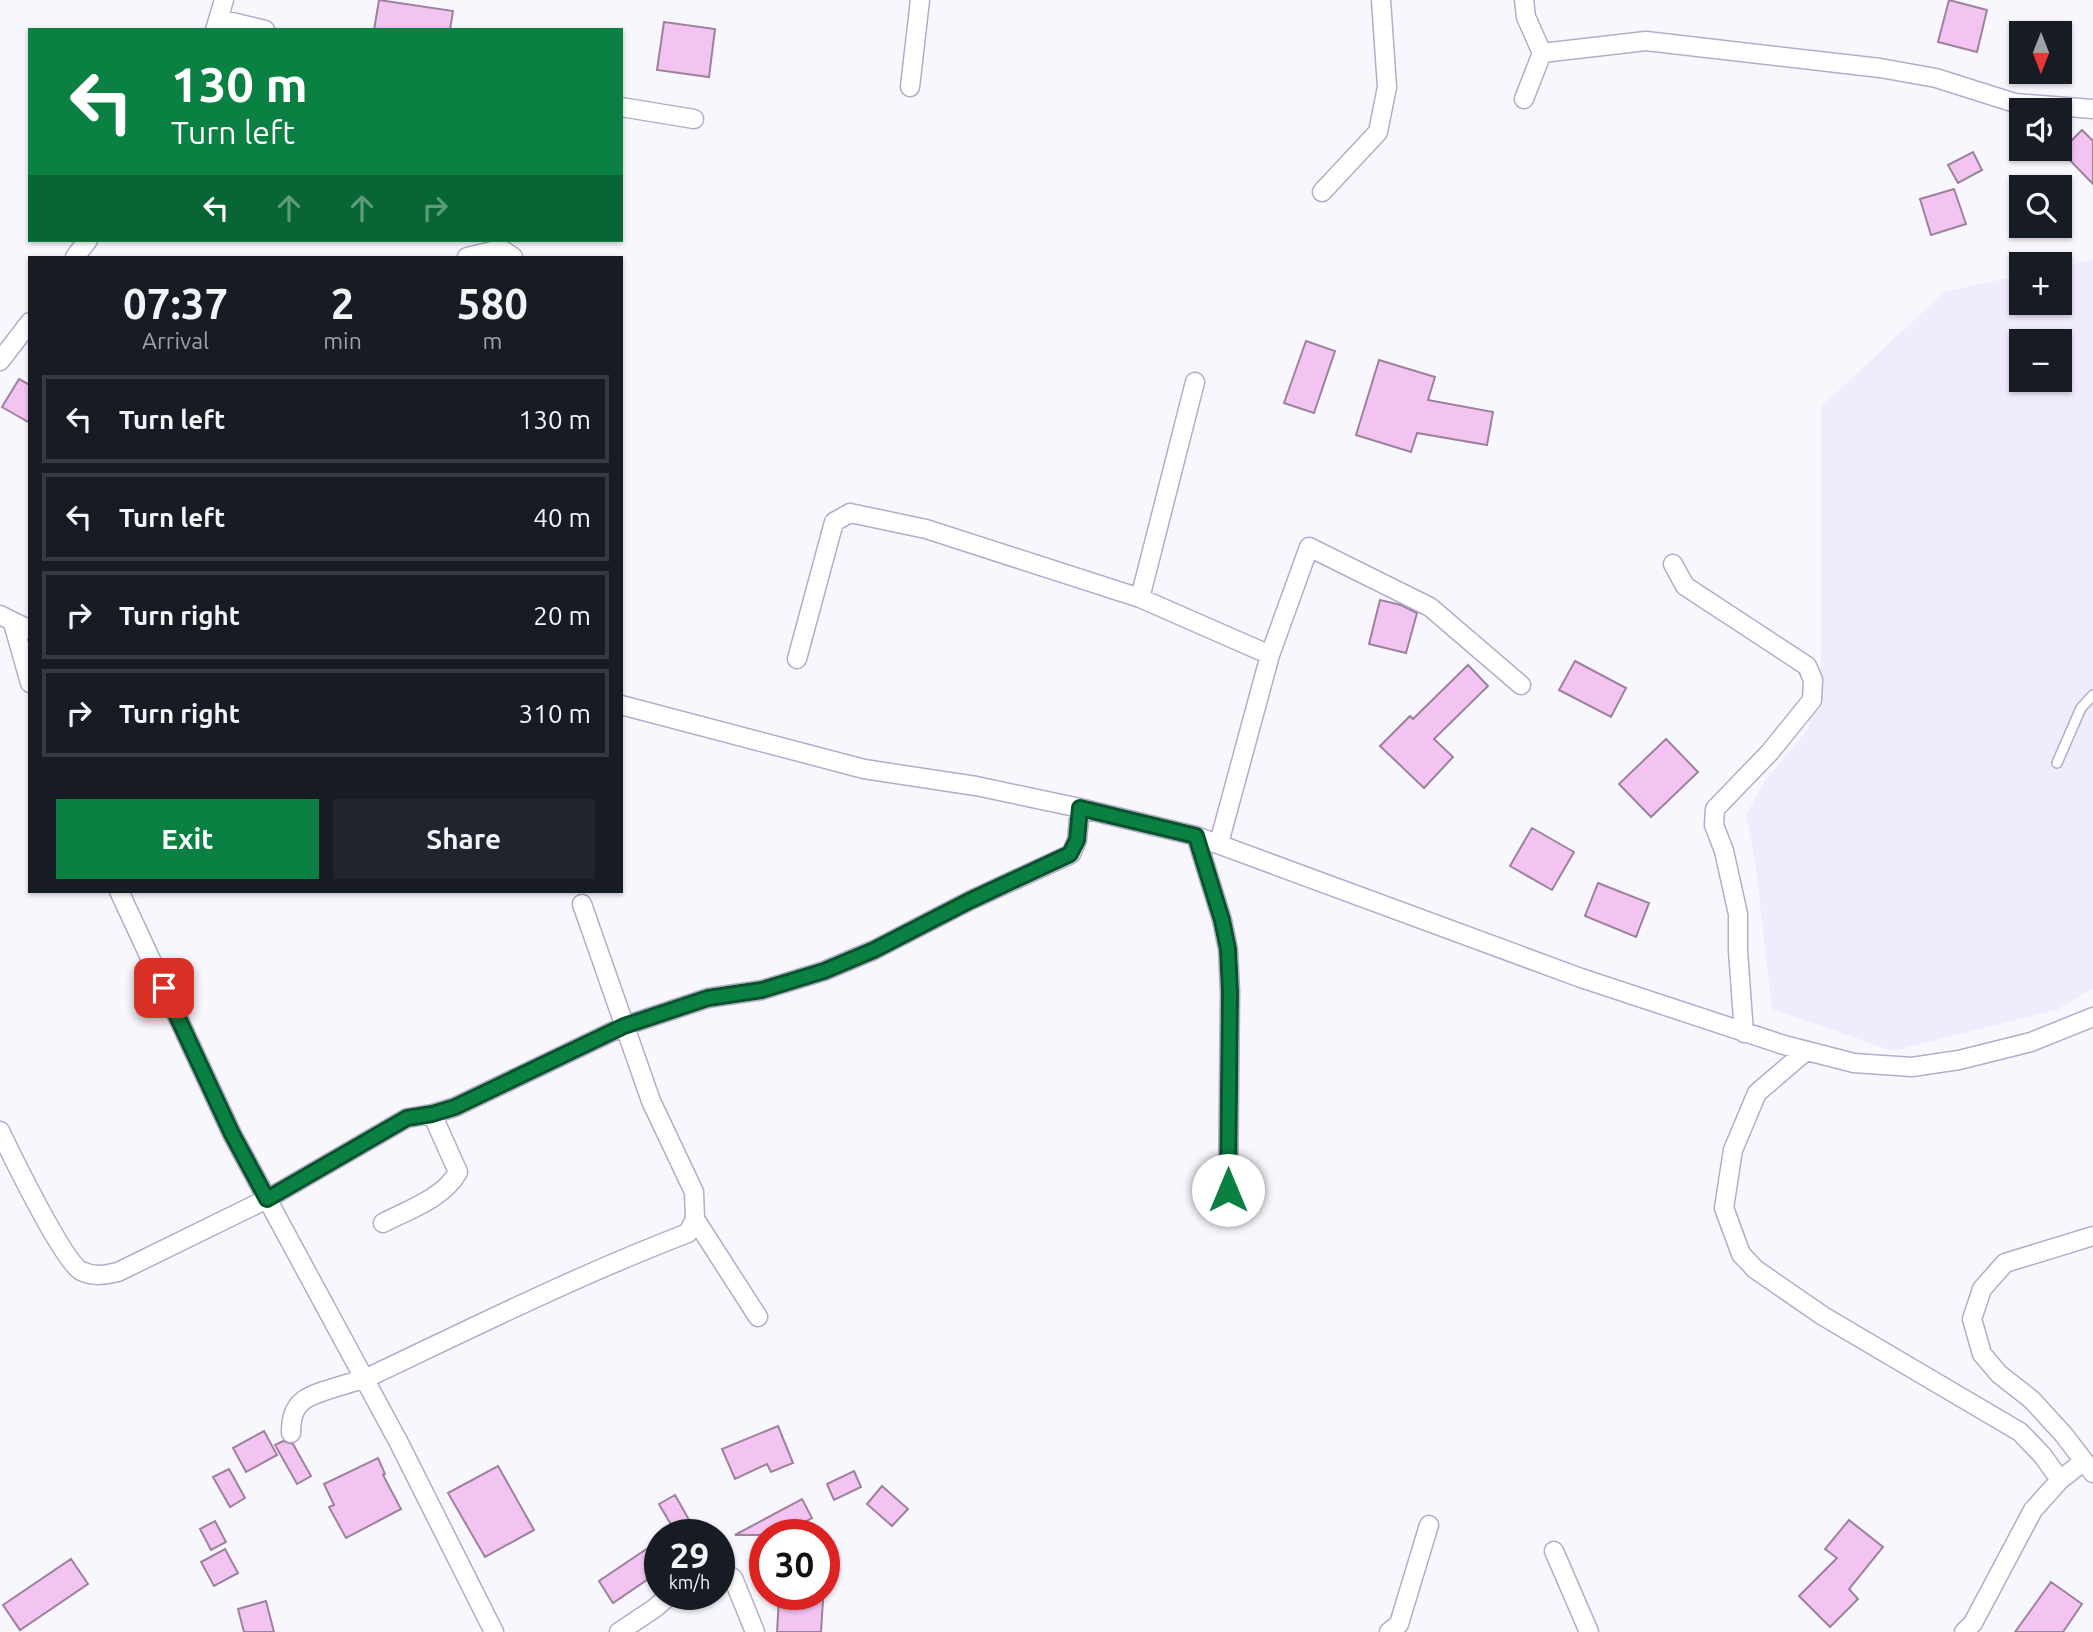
<!DOCTYPE html>
<meta charset="utf-8">
<style>
body{margin:0;font-family:Ubuntu,sans-serif;background:#20242c;color:#f1f3f6;height:100vh;display:flex;flex-direction:column;font-size:26px;white-space:nowrap}
*{box-sizing:border-box;margin:0}
p{font-size:23px;color:#9ea1a6}
.icon{flex:none;width:38px;height:38px;fill:none;stroke:currentColor;stroke-width:2;stroke-linecap:round;stroke-linejoin:round}
.map{position:relative;flex:1;overflow:hidden}
.drawer{position:absolute;left:28px;top:256px;width:595px;height:637px;display:flex;flex-direction:column;background:#171b24;border-radius:0px;box-shadow:0 2px 5px #0004}
.drawer>*{flex:none}
.top-card{position:absolute;left:28px;top:28px;width:595px;height:214px;border-radius:0px;box-shadow:0 2px 5px #0004;background:#0b8043;color:#fff;overflow:hidden}
.needle{width:46px;rotate:180deg}
.controls{position:absolute;left:2009px;top:21px;display:grid;gap:14px}
.controls a{display:grid;place-items:center;width:63px;height:63px;border-radius:0px;background:#171b24;box-shadow:0 2px 5px #0004;font-size:35px}
.speed{position:absolute;left:644px;top:1519px;display:flex;gap:14px;font-size:35px;font-weight:700;text-align:center}
.speed>*{display:grid;place-content:center;width:91px;height:91px;border-radius:50%;background:#171b24;box-shadow:0 2px 5px #0004;line-height:1}
.speed small{font-size:18px;font-weight:400}
.speed .limit{border:10px solid #d22;background:#fff;color:#111}
.pin{position:absolute;display:grid;place-items:center;width:60px;height:60px;color:#fff;margin:-30px;border-radius:14px;box-shadow:0 4px 10px #0006}
.me{position:absolute;width:77px;margin:-38px;rotate:0deg;stroke-linejoin:round;filter:drop-shadow(0 0 5px #0008)}
.turn{display:flex;align-items:center;gap:24px;height:147px;padding:0 28px;font-size:32px}
.turn .icon{width:91px;height:91px;stroke-width:2.5}
.turn b{display:block;font-size:49px;line-height:60px}
.lanes{display:flex;align-items:center;height:66px;padding:0 28px;background:#0003;justify-content:center;gap:35px;direction:ltr}
.lanes .off{opacity:.35}
.eta{display:flex;justify-content:space-evenly;align-items:center;height:119px;text-align:center}
.eta b{font-size:42px;font-weight:600;line-height:49px}
.action{display:flex;gap:14px;margin-top:auto;padding:14px 28px}
.action a{flex:1;height:80px;border-radius:0px;background:#0b8043;color:#fff;font-size:28px;font-weight:600;line-height:80px;text-align:center}
.action a+a{background:#20242c;color:#f1f3f6}
ul{padding:0;list-style:none}
li{display:flex;align-items:center;gap:21px;height:88px;margin:0 14px 10px;padding:0 14px;border:4px solid #363941;border-radius:0px}
li div{flex:1}
li b{display:block;font-size:26px}
li em{font-style:normal}
.map>svg:first-child{display:block}
.built{fill:#f1ecfd;fill-rule:evenodd}
.building{fill:#f3c4f2;stroke:#9c829c;stroke-width:2}
.lines{fill:none;stroke-linecap:round;stroke-linejoin:round}
.service-casing{stroke:#b5abcc;stroke-width:12}
.minor-casing{stroke:#b5abcc;stroke-width:21}
.service{stroke:#fff;stroke-width:9}
.minor{stroke:#fff;stroke-width:18}
.route-casing{stroke:#07532c;stroke-width:18}
.route{stroke:#0b8043;stroke-width:12}
</style>
<div class="map">
<svg width="2093" height="1632" viewBox="0 0 2093 1632">
<rect width="100%" height="100%" fill="#f9f7fe"/>
<path class="built" d="M2093 259V988L2057 1010 1893 1051 1772 1009 1755 861 1746 815 1764 782 1808 729 1821 665V407L1944 292 2021 275V303H2060V267ZM2021 341H2060V380H2021Z"/>
<path class="building" d="M379 0 453 11 450 30H374Z
M1949 0 1987 10 1977 52 1938 42Z
M664 22 715 29 709 77 657 70Z
M2082 130 2093 141V184L2061 151Z
M1973 152 1982 170 1958 183 1948 165Z
M1954 189 1966 224 1931 235 1920 199Z
M1306 341 1335 351 1314 413 1284 403Z
M1379 360 1435 377 1428 400 1493 412 1487 445 1417 433 1411 452 1356 435Z
M19 379 30 385V423L2 407Z
M1380 600 1401 605 1417 613 1406 653 1369 644Z
M1575 661 1626 688 1611 717 1559 690Z
M1468 665 1488 686 1434 739 1453 757 1424 788 1380 746 1410 716 1413 719Z
M1666 739 1698 772 1651 817 1619 784Z
M1532 828 1574 852 1552 890 1510 866Z
M1598 883 1649 903 1636 937 1585 916Z
M778 1426 793 1463 771 1472 767 1464 735 1479 722 1449Z
M264 1431 277 1455 246 1472 233 1448Z
M283 1441 293 1444 311 1476 297 1484 275 1445Z
M378 1458 385 1474 383 1475 401 1509 346 1538 329 1507 334 1505 324 1484Z
M498 1466 534 1530 485 1557 448 1493Z
M229 1469 245 1498 230 1507 213 1477Z
M854 1471 861 1487 834 1500 827 1484Z
M882 1486 908 1509 892 1526 867 1504Z
M675 1495 688 1518 700 1535H677L659 1504Z
M802 1499 812 1518 803 1523 808 1535H735Z
M1849 1520 1883 1547 1849 1589 1858 1599 1830 1627 1799 1596 1837 1558 1825 1549Z
M215 1521 226 1542 211 1550 200 1529Z
M660 1540V1571L613 1603 599 1581Z
M225 1549 238 1573 214 1586 201 1562Z
M71 1559 88 1584 20 1630 3 1605Z
M2051 1582 2082 1604 2063 1632H2015Z
M779 1598 823 1600 821 1632H777Z
M266 1601 274 1632H244L238 1609Z"/>
<g class="lines">
<g class="service-casing">
<path id="service" d="M2057 763 2081 708 2093 695"/>
</g>
<g class="minor-casing">
<path id="minor" d="M220 19 265 30
M215 30 224 0
M1542 53 1646 41 1880 68 1936 78 2015 103 2093 109
M910 87 920 0
M1524 99 1542 53 1526 17 1524 0
M621 107 694 119
M1322 192 1378 132 1387 87 1381 0
M75 257 88 240
M467 257 501 249 513 257
M0 361 30 322
M1673 564 1685 586 1807 666 1813 680 1812 700 1770 752 1715 809 1714 825 1724 851 1738 914V951L1744 1033
M1140 598 1195 382
M0 615 30 630
M13 623 30 683
M797 659 834 522 850 513 926 529 1140 598 1270 655
M621 705 864 769 976 786 1080 808 1196 836 1581 978 1784 1045 1854 1063 1912 1067 1959 1060 2031 1042 2093 1017
M1196 836 1222 920 1228 949 1230 992 1228 1190
M1219 843 1270 655 1309 547 1430 607 1521 685
M119 891 232 1134 398 1441 494 1632
M1806 1051 1757 1093 1733 1150 1724 1208 1741 1254 1755 1269 1823 1316 2020 1432 2043 1456 2060 1480
M0 1131C11 1154 63 1261 81 1271 94 1277 105 1275 118 1272L267 1199 407 1118 432 1114 455 1107 624 1026 708 998 762 990 824 971 874 950 969 901 1071 854 1077 840 1080 808
M695 1219 758 1317
M383 1223C408 1210 444 1198 458 1172L432 1114
M2093 1236 2005 1263 1982 1289 1972 1319 1982 1354 1999 1374 2032 1400 2064 1435 2093 1473
M291 1433C291 1420 293 1408 304 1400 317 1390 357 1383 375 1374 478 1325 581 1274 688 1233L695 1219 694 1192 651 1101 582 904
M1554 1551 1589 1632
M719 1569 733 1578 755 1632
M619 1632 655 1608 671 1594
M1389 1632 1399 1624 1429 1525
M1964 1632 1973 1623 2033 1510 2060 1480 2084 1461"/>
</g>
<use href="#service" class="service"/>
<use href="#minor" class="minor"/>
</g>
<g class="lines">
<g class="route-casing">
<path id="route" d="M164 988 232 1134 267 1199 407 1118 432 1114 455 1107 624 1026 708 998 762 990 824 971 874 950 969 901 1070 854 1077 840 1080 808 1196 836 1222 920 1228 949 1230 992 1228 1190"/>
</g>
<use href="#route" class="route"/>
</g>
</svg>
<div class="controls">
<a><svg class="needle" viewBox="-14 -14 28 28"><path d="M0-13l5 13h-10z" fill="#e53935"/><path d="M0 13l5-13h-10z" fill="#9ea1a6"/></svg></a>
<a><svg class="icon" aria-label="sound" viewBox="0 0 24 24"><path d="M4 9h4l5-4v14l-5-4H4zM17 9q2 3 0 6"/></svg></a>
<a><svg class="icon" aria-label="search" viewBox="0 0 24 24"><circle cx="10" cy="10" r="6"/><path d="M15 15l6 6"/></svg></a>
<a>+</a>
<a>−</a>
</div>
<div class="speed"><div>29<small>km/h</small></div><div class="limit">30</div></div>
<div class="pin" style="left:164px;top:988px;background:#d93025"><svg class="icon" aria-label="arrive" viewBox="0 0 24 24"><path d="M6 21V4h12l-3 4 3 4H6"/></svg></div>
<svg class="me" style="left:1228px;top:1190px" viewBox="-20 -20 40 40"><circle r="19" fill="#fff"/><path d="M0-13L10 11 0 6-10 11z" fill="#0b8043"/></svg>
<div class="top-card">
<div class="turn"><svg class="icon" aria-label="left" viewBox="0 0 24 24"><path d="M17 20v-9H6M10 6l-5 5 5 5"/></svg><div><b>130 m</b>Turn left</div></div>
<div class="lanes"><svg class="icon" aria-label="left" viewBox="0 0 24 24"><path d="M17 20v-9H6M10 6l-5 5 5 5"/></svg><svg class="icon off" aria-label="ahead" viewBox="0 0 24 24"><path d="M12 20V5M6 11l6-6 6 6"/></svg><svg class="icon off" aria-label="ahead" viewBox="0 0 24 24"><path d="M12 20V5M6 11l6-6 6 6"/></svg><svg class="icon off" aria-label="right" viewBox="0 0 24 24"><path d="M7 20v-9h11M14 6l5 5-5 5"/></svg></div>
</div>
<section class="drawer">
<div class="eta">
<div><b>07:37</b><p>Arrival</p></div>
<div><b>2</b><p>min</p></div>
<div><b>580</b><p>m</p></div>
</div>
<ul>
<li><svg class="icon" aria-label="left" viewBox="0 0 24 24"><path d="M17 20v-9H6M10 6l-5 5 5 5"/></svg><div><b>Turn left</b></div><em>130 m</em></li>
<li><svg class="icon" aria-label="left" viewBox="0 0 24 24"><path d="M17 20v-9H6M10 6l-5 5 5 5"/></svg><div><b>Turn left</b></div><em>40 m</em></li>
<li><svg class="icon" aria-label="right" viewBox="0 0 24 24"><path d="M7 20v-9h11M14 6l5 5-5 5"/></svg><div><b>Turn right</b></div><em>20 m</em></li>
<li><svg class="icon" aria-label="right" viewBox="0 0 24 24"><path d="M7 20v-9h11M14 6l5 5-5 5"/></svg><div><b>Turn right</b></div><em>310 m</em></li>
</ul>
<div class="action"><a>Exit</a><a>Share</a></div>
</section>
</div>
